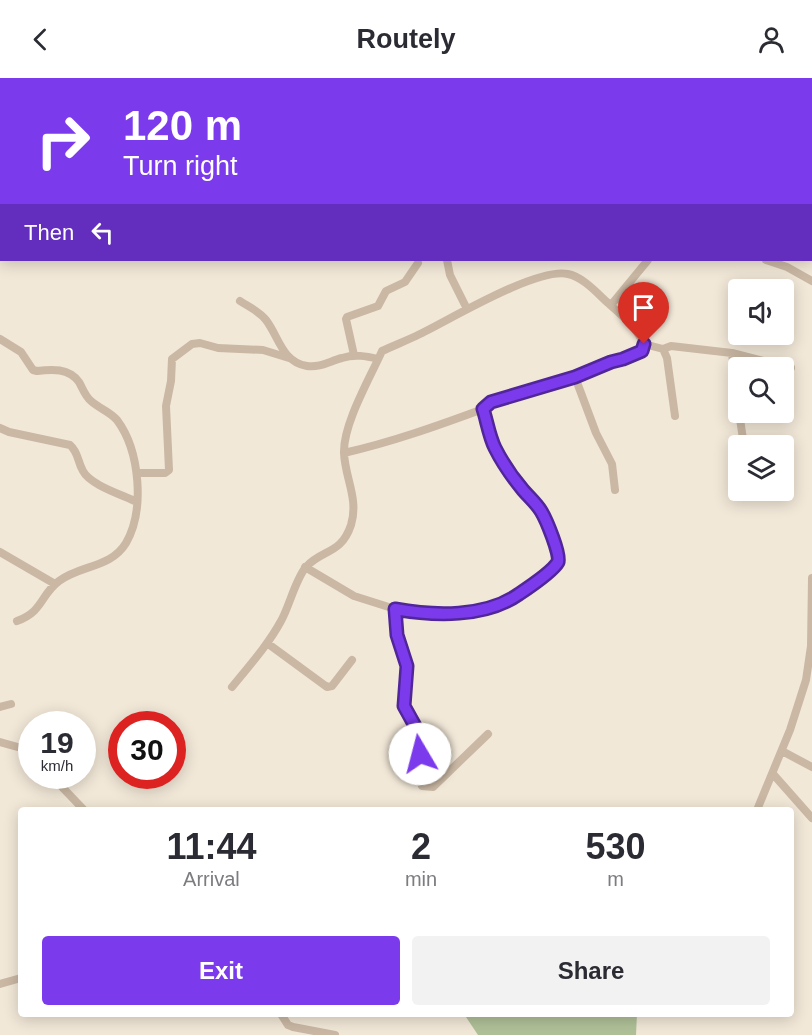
<!DOCTYPE html>
<style>
body{margin:0;font-family:Helvetica,sans-serif;background:#f2f2f3;color:#2b2b33;height:100vh;display:flex;flex-direction:column;font-size:22px;white-space:nowrap}
*{box-sizing:border-box;margin:0}
p{font-size:20px;color:#7c7c81}
.icon{flex:none;width:33px;height:33px;fill:none;stroke:currentColor;stroke-width:2;stroke-linecap:round;stroke-linejoin:round}
.map{position:relative;flex:1;overflow:hidden}
.details{position:absolute;left:18px;top:729px;width:776px;height:210px;display:flex;flex-direction:column;background:#fff;border-radius:6px;box-shadow:0 3px 15px #0003}
.details>*{flex:none}
.hud{position:absolute;left:0px;top:0px;width:813px;height:183px;box-shadow:0 3px 15px #0003;background:#7c3aed;color:#fff;overflow:hidden}
.controls{position:absolute;left:728px;top:201px;display:grid;gap:12px}
.controls a{display:grid;place-items:center;width:66px;height:66px;border-radius:6px;background:#fff;box-shadow:0 3px 15px #0003;font-size:30px}
.speed{position:absolute;left:18px;top:633px;display:flex;gap:12px;font-size:30px;font-weight:700;text-align:center}
.speed>*{display:grid;place-content:center;width:78px;height:78px;border-radius:50%;background:#fff;box-shadow:0 3px 15px #0003;line-height:1}
.speed small{font-size:15px;font-weight:400}
.speed .limit{border:9px solid #d22;background:#fff;color:#111}
.pin{position:absolute;display:grid;place-items:center;width:51px;height:51px;color:#fff;margin:-62px -26px;border-radius:50% 50% 50% 0;rotate:-45deg;box-shadow:0 0 6px #0007}
.pin .icon{rotate:45deg}
.me{position:absolute;width:66px;margin:-33px;rotate:352deg;stroke-linejoin:round;filter:drop-shadow(0 0 4px #0008)}
.turn{display:flex;align-items:center;gap:21px;height:126px;padding:0 24px;font-size:27px}
.turn .icon{width:78px;height:78px;stroke-width:2.5}
.turn b{display:block;font-size:42px;line-height:51px}
.then{display:flex;align-items:center;height:57px;padding:0 24px;background:#0003;gap:12px;font-size:22px}
.eta{display:flex;justify-content:space-evenly;align-items:center;height:102px;text-align:center}
.eta b{font-size:36px;font-weight:600;line-height:42px}
.action{display:flex;gap:12px;margin-top:auto;padding:12px 24px}
.action a{flex:1;height:69px;border-radius:6px;background:#7c3aed;color:#fff;font-size:24px;font-weight:600;line-height:69px;text-align:center}
.action a+a{background:#f2f2f3;color:#2b2b33}
header{display:flex;justify-content:space-between;align-items:center;height:78px;padding:0 24px;background:#fff;font-size:27px;font-weight:600}
.map>svg:first-child{display:block}
.green{fill:#b0c198}
.lines{fill:none;stroke-linecap:round;stroke-linejoin:round}
.street{stroke:#cab8a4;stroke-width:8}
.route-casing{stroke:#51269a;stroke-width:15}
.route{stroke:#7c3aed;stroke-width:10}
</style>
<header><svg class="icon" aria-label="back" viewBox="0 0 24 24"><path d="M15 5l-7 7 7 7"/></svg>Routely<svg class="icon" aria-label="person" viewBox="0 0 24 24"><circle cx="12" cy="8" r="4"/><path d="M4 21q1-7 8-7t8 7"/></svg></header>
<div class="map">
<svg width="812" height="957" viewBox="0 0 812 957">
<rect width="100%" height="100%" fill="#f2e8d8"/>
<path class="green" d="M464 936H637L636 957H478Z"/>
<g class="lines">
<path class="street" d="M489 0 490 2
M638 0 640 2
M564 2 567 0
M668 2 675 0
M0 151H2
M447 182 450 197 467 231
M766 182 787 189 812 203
M240 223C249 229 259 233 266 242 279 259 282 284 307 288 320 290 330 283 342 280 355 276 366 278 378 281
M611 227 648 182
M0 261 21 274 33 292 37 293C52 291 69 290 79 304 83 311 85 318 91 323 100 331 109 333 117 342 140 373 145 432 126 465 111 490 80 487 59 503 40 517 44 533 17 543
M644 266 663 271 667 280 675 338
M663 271 671 268 732 275 791 290
M732 275 738 326
M354 277 346 241 347 239 378 228 386 213 405 204 418 185
M575 299 596 355 612 386 615 412
M739 334 744 368
M0 350 9 354 70 367C79 375 77 383 83 393 90 407 123 417 137 424
M137 395H165L169 392 166 328 171 303 172 281 192 266 200 265 218 270 263 272 289 280
M0 474 55 506
M305 489 354 518 395 531 418 536H437L475 533 510 523 539 502 557 485 556 468 541 433 524 413 495 370 483 331
M395 531 397 557 407 588 404 628 420 657 421 665 417 695 422 708 433 709 488 656
M267 565 327 609 332 608 352 582
M232 609C249 588 268 567 281 543 289 529 296 500 306 489 322 471 341 477 351 447 359 421 345 400 344 375 343 346 370 300 382 273 395 267 408 262 420 256 451 241 537 189 568 196 583 199 597 215 608 225 623 238 635 248 644 266L642 273 623 281 611 284 575 299 491 324 483 331C437 348 392 364 344 375
M0 629 11 626
M0 664 32 673
M782 673 812 689
M773 696 812 740
M59 698 62 709 84 732
M757 732 790 652 806 602 811 568 812 500
M0 906 21 900
M281 936 288 947 293 949 335 957"/>
</g>
<g class="lines">
<g class="route-casing">
<path id="route" d="M420 676V657L404 628 407 588 397 557 395 531C434 538 485 540 519 516 528 510 553 493 558 484 561 477 546 441 541 433 536 425 529 419 523 412 513 400 502 384 495 370 489 358 487 343 483 331L491 324 575 299 611 284 623 281 642 273 644 266"/>
</g>
<use href="#route" class="route"/>
</g>
</svg>
<div class="controls">
<a><svg class="icon" aria-label="sound" viewBox="0 0 24 24"><path d="M4 9h4l5-4v14l-5-4H4zM17 9q2 3 0 6"/></svg></a>
<a><svg class="icon" aria-label="search" viewBox="0 0 24 24"><circle cx="10" cy="10" r="6"/><path d="M15 15l6 6"/></svg></a>
<a><svg class="icon" aria-label="layers" viewBox="0 0 24 24"><path d="M12 4l9 5-9 5-9-5zM3 14l9 5 9-5"/></svg></a>
</div>
<div class="speed"><div>19<small>km/h</small></div><div class="limit">30</div></div>
<div class="pin" style="left:644px;top:266px;background:#d93025"><svg class="icon" aria-label="arrive" viewBox="0 0 24 24"><path d="M6 21V4h12l-3 4 3 4H6"/></svg></div>
<svg class="me" style="left:420px;top:676px" viewBox="-20 -20 40 40"><circle r="19" fill="#fff"/><path d="M0-13L10 11 0 6-10 11z" fill="#7c3aed"/></svg>
<div class="hud">
<div class="turn"><svg class="icon" aria-label="right" viewBox="0 0 24 24"><path d="M7 20v-9h11M14 6l5 5-5 5"/></svg><div><b>120 m</b>Turn right</div></div>
<div class="then">Then<svg class="icon" aria-label="left" viewBox="0 0 24 24"><path d="M17 20v-9H6M10 6l-5 5 5 5"/></svg></div>
</div>
<section class="details">
<div class="eta">
<div><b>11:44</b><p>Arrival</p></div>
<div><b>2</b><p>min</p></div>
<div><b>530</b><p>m</p></div>
</div>
<div class="action"><a>Exit</a><a>Share</a></div>
</section>
</div>
